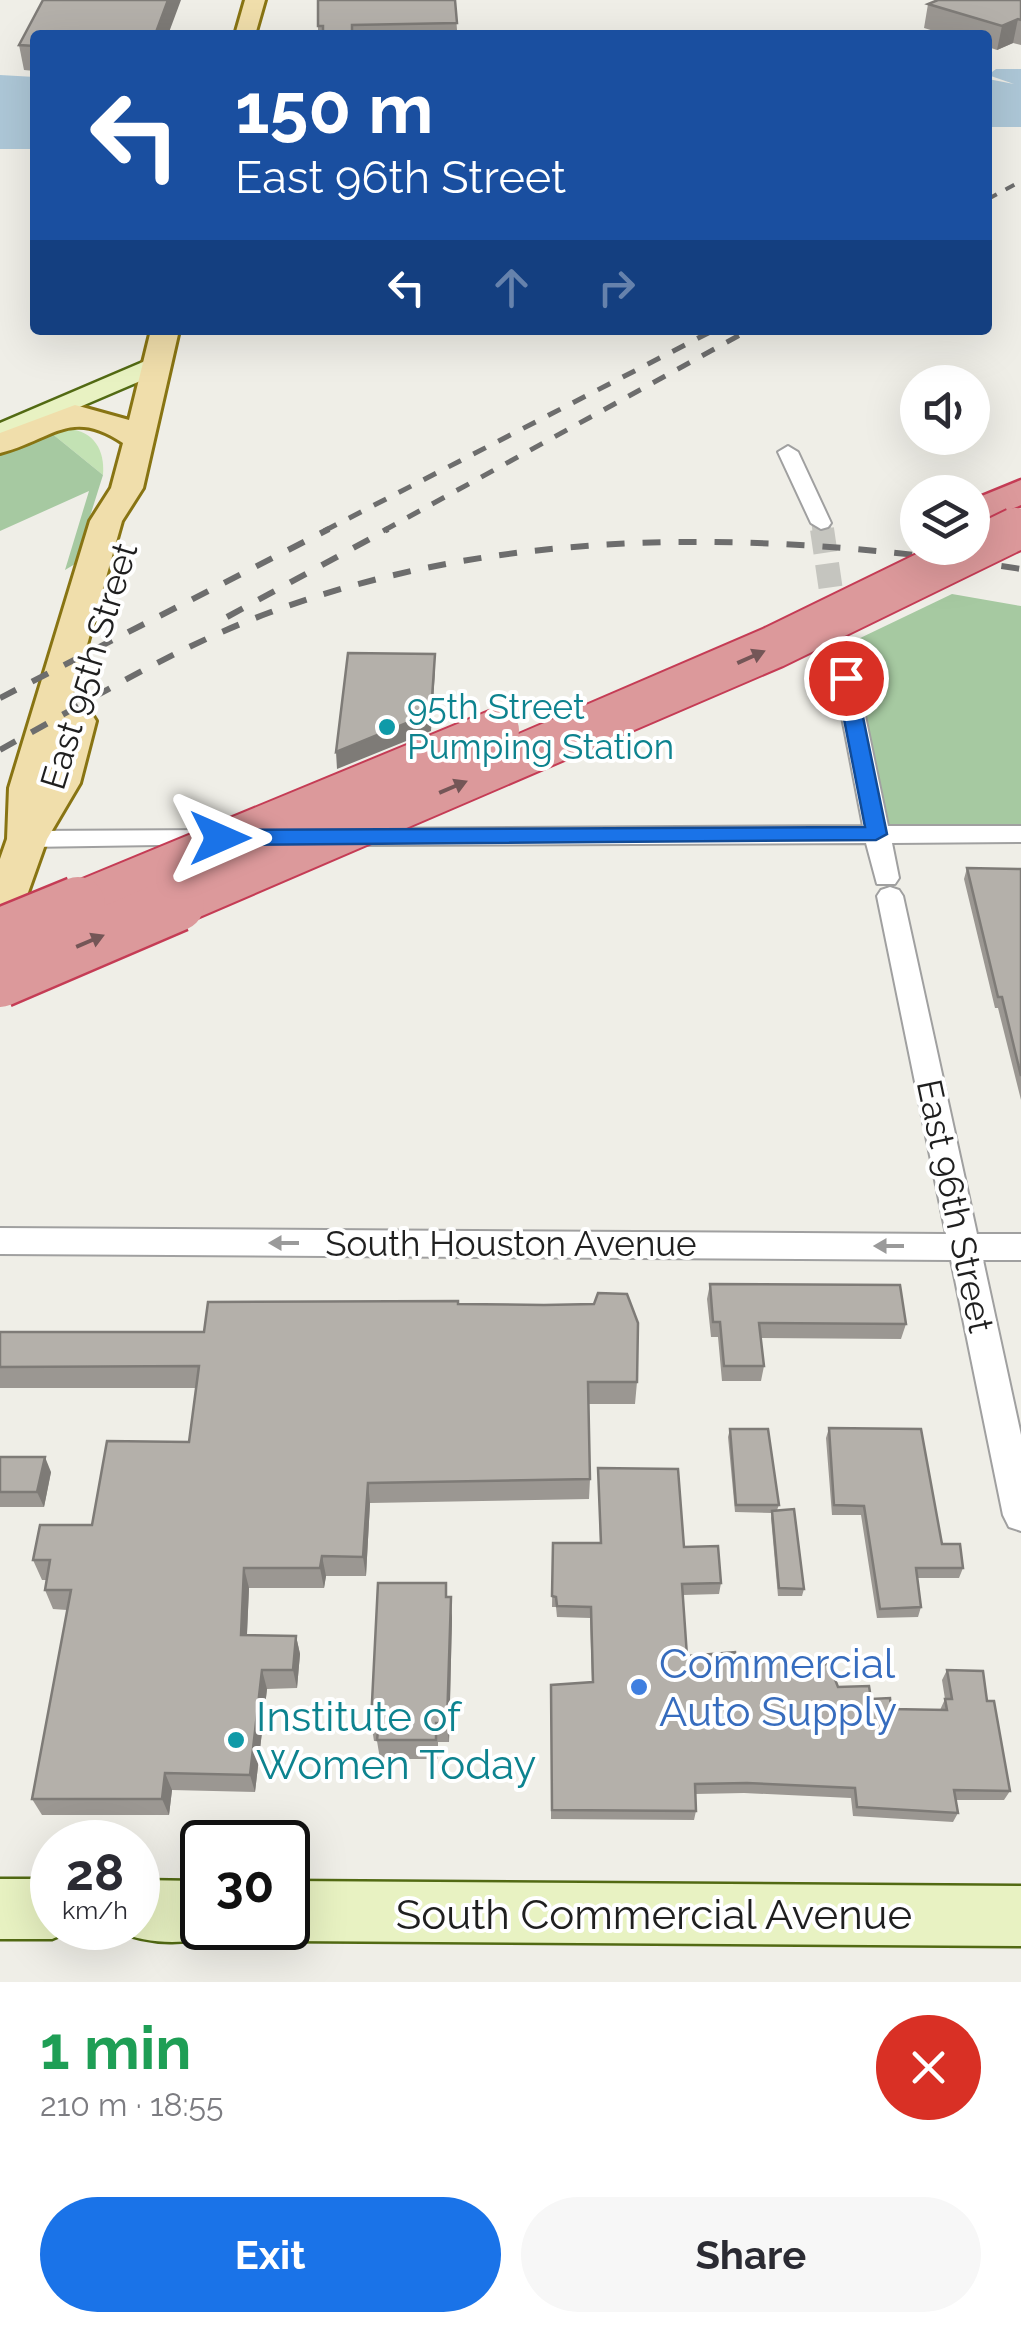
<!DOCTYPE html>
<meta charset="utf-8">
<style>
body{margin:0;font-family:Raleway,sans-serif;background:#f7f7f7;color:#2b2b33;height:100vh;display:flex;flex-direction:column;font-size:38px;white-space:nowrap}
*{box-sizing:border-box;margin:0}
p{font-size:32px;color:#7c7c81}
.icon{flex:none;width:55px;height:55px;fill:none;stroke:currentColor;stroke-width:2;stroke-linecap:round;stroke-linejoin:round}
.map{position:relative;height:1982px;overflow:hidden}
.side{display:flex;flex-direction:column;background:#fff;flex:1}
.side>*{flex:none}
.top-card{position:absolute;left:30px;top:30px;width:962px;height:305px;border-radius:10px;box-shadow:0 10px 40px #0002;background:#1a4fa0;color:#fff;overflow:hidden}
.buttons{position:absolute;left:900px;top:365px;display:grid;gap:20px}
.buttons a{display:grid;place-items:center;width:90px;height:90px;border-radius:50%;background:#fff;box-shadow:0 10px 40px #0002;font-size:50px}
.speed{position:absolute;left:30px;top:1820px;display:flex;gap:20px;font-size:50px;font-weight:700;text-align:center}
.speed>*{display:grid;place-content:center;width:130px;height:130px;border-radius:50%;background:#fff;box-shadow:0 10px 40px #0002;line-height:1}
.speed small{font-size:25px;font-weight:400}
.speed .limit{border:5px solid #111;border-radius:15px;background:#fff;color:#111}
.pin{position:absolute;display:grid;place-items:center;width:85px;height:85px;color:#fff;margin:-42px;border:5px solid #fff;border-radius:50%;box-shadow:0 2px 10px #0007}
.me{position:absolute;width:110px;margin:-55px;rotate:90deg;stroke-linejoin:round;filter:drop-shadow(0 0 8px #0008)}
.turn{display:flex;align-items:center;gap:35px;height:210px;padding:0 40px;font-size:45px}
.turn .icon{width:130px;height:130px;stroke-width:2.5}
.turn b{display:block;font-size:70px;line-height:85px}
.lanes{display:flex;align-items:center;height:95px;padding:0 40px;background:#0003;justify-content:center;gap:50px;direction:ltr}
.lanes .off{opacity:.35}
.round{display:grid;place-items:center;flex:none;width:105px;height:105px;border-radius:52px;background:#f7f7f7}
.overview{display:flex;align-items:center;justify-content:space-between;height:170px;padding:0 40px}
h1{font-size:60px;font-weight:700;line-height:75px;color:#1e9e55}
.primary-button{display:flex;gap:20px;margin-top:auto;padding:20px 40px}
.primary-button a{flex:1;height:115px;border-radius:60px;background:#1a73e8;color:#fff;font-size:40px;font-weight:700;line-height:115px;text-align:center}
.primary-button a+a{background:#f7f7f7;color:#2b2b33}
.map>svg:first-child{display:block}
.grass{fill:#c3e2b4}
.forest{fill:#a6c9a1}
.water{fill:#adc7d7}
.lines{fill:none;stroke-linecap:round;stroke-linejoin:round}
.minor-tunnel-far1{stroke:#c5c5bf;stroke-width:19;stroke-dasharray:19 9;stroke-linecap:butt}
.minor-tunnel{stroke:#c5c5bf;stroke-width:24;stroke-dasharray:24 11;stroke-linecap:butt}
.minor-casing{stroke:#a0a0a0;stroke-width:4}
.secondary-casing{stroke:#526a13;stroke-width:5}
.primary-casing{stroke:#887413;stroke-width:6}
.motorway-casing{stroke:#c53c55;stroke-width:5}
.minor{fill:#fff;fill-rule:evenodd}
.secondary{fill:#e8f2c2;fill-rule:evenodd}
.primary{fill:#f0deab;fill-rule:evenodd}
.motorway{fill:#dc999b;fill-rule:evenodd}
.rail-far2{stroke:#6d6d6d;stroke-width:4;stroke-dasharray:10 10;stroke-linecap:butt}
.rail-far1{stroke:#6d6d6d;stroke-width:5;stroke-dasharray:14 14;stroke-linecap:butt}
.rail{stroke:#6d6d6d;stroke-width:6;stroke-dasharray:18 18;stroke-linecap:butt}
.motorway-bridge-far2-casing{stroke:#c53c55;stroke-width:38;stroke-linecap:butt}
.motorway-bridge-far1-casing{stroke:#c53c55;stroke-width:46;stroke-linecap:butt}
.motorway-bridge-casing{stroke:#c53c55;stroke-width:59;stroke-linecap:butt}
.motorway-bridge-far2{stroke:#dc999b;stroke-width:34}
.motorway-bridge-far1{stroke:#dc999b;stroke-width:42}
.motorway-bridge{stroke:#dc999b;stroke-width:54}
.wall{fill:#9b9792}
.shaded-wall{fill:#7e7b77}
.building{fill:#b4b0aa;stroke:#7e7b77;stroke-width:2.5}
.oneway{fill:#745657}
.oneway2{fill:#9a9a9a}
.route{fill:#1a73e8;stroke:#114b97;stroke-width:2.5}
.culture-dot{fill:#0f9aa8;stroke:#fff;stroke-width:4}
.shop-dot{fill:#3f7fe0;stroke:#fff;stroke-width:4}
.labels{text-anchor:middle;stroke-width:8;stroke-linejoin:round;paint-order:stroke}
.street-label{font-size:35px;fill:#1f1f1f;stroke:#fff}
.culture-label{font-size:35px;fill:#0d838f;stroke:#fff;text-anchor:start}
.near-shop-label{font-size:42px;fill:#366cbe;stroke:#fff;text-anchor:start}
.near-culture-label{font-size:42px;fill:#0d838f;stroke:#fff;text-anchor:start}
.near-street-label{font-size:42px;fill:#1f1f1f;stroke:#fff}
</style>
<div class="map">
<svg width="1021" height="1982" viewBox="0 0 1021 1982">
<rect width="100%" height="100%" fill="#efeee7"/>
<path class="grass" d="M68 429C94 431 105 450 103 475L50 432Z"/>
<path class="forest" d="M50 432 103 475 75 564 65 570 89 491 0 531V451Z
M952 594 1021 606V826L881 825 852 674 856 640Z"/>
<path class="water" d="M996 69H1021V127H988V79L1014 84 988 75Z
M0 75 35 77V149H0Z"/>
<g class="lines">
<path class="minor-tunnel-far1" d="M821 523 822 531"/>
<path class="minor-tunnel" d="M822 529 837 632"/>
<g class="minor-casing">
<path id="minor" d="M788 446 798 452 831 523 828 527 821 529 811 523 778 452Z
M838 632 849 639 888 826H1021V842L892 843 899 878 895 884H877L866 843 349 845 336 837 349 829 863 826 827 639Z
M216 830 229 838 225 844 27 847 14 839 27 831Z
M890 887 899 890 903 896 977 1234H1021V1260H983L1021 1435V1531L1009 1527 1003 1515 951 1260 0 1254V1228L946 1234 877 896 881 890Z"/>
</g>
<g class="secondary-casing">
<path id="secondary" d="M157 356 166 358 170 364 166 370 0 441V423Z
M0 1879H52V1928L73 1930 52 1939H0Z
M138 1880 202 1881V1928H225L223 1932C191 1946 149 1945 117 1931L115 1928H138Z
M288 1881 1021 1886V1946L288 1941 267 1932 265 1928H288Z"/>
</g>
<g class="primary-casing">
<path id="primary" d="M245 0H265L255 35H235Z
M151 330H179L143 488 122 521 68 712 91 713 96 721 80 783 47 839 20 915 14 925 0 929V859L7 839 9 788 90 521 111 488 123 443C70 407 52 440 0 453V433L75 405 129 420Z"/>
</g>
<g class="motorway-casing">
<path id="motorway" d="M1021 480V505L972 526V500Z"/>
</g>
<use href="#minor" class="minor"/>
<use href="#secondary" class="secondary"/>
<use href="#primary" class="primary"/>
<use href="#motorway" class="motorway"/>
<path class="rail-far2" d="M988 199 1021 181"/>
<path class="rail-far1" d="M324 531 714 330
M383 531 749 330"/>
<path class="rail" d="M227 617 388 529
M0 698 329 529
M0 750C88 701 176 647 271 612 512 523 770 531 1021 569"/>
<g class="motorway-bridge-far2-casing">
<path id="motorway-bridge-far2" d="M1011 531 1021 526"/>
</g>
<g class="motorway-bridge-far1-casing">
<path id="motorway-bridge-far1" d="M72 906 498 730
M172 906 774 647 1016 529"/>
</g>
<g class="motorway-bridge-casing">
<path id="motorway-bridge" d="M0 936 78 904
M0 980 177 904"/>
</g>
<use href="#motorway-bridge-far2" class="motorway-bridge-far2"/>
<use href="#motorway-bridge-far1" class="motorway-bridge-far1"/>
<use href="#motorway-bridge" class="motorway-bridge"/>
</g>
<path class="wall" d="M455 0 457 30 353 32V35H323V33H318V26Z
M1021 0V45L1013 43 997 50 988 47V35H947L924 28 928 4Z
M35 35V71L24 70 19 45Z
M967 868 1021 869V1100L998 1008H995L964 879Z
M710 1284 906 1324 901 1339 761 1338 764 1366 761 1381H722L718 1337H711L707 1299Z
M458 1304 637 1382 635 1404H589L590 1479 589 1499 370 1503 366 1576H326L324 1588H249L247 1635 296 1636 300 1654 297 1688 267 1689 255 1792 172 1790 169 1815H42L32 1799 67 1610 53 1609 45 1590 47 1580H42L33 1560 92 1525 189 1442 196 1388H0V1332H204Z
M829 1428 942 1544 963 1568 959 1578H917L921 1607 918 1617 877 1618 861 1515H832L826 1438Z
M730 1429 779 1505 777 1510 804 1589 802 1596H778L771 1518 772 1513 735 1512 728 1437Z
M0 1457 51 1472 44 1507H0Z
M598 1468 684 1547 721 1583 719 1594 683 1595 687 1656 735 1657 783 1665 838 1687 871 1699 891 1709 940 1710 945 1699 942 1680 947 1670 987 1701 1010 1791 1004 1800H956L958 1813 953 1822 853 1816 851 1798 744 1793 695 1794 696 1811 694 1820 551 1819V1685L592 1682 590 1618 557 1617 556 1607H552L553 1543H600Z
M447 1597 452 1618 449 1742H438V1759H380L377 1741H374L371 1722Z"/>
<path class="shaded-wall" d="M168 0H181L168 35H155Z
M1018 19 1013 43 997 50 1002 26Z
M435 654V671L431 731 337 769 336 752Z
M45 1457 51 1472 44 1507 37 1492Z
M368 1483 370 1503 366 1576 363 1557Z
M322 1556 326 1576 324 1588 320 1568Z
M244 1568 249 1588 246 1654 241 1635Z
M451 1597 452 1618 449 1742 447 1723Z
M296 1636 300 1654 297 1688 293 1670Z
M262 1670 267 1689 255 1792 250 1775Z
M165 1773 172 1790 169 1815 162 1799Z"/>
<path class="building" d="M43 0H168L155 35H35V46L19 45Z
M318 0H455L457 23 352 25V32H323V26H318Z
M938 0H1021V20L1018 19 1002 26 928 4Z
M348 653 435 654 431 713 336 752Z
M967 868 1021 869V1076L1002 997H998Z
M710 1284 900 1285 906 1324 759 1323 764 1366H724L720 1322H713Z
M598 1293 627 1294 638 1323 637 1382H588L590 1479 368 1483 363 1557 322 1556 320 1568H244L241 1635 296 1636 293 1670H262L250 1775 165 1773 162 1799H32L71 1590H45L50 1560H33L40 1525H92L107 1441 189 1442 199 1366 0 1367V1332H204L208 1302 458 1301V1304L544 1305 594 1304Z
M829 1428 921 1429 942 1544H960L963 1568H916L921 1607 880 1609 864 1506 834 1505Z
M730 1429H768L779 1505H736Z
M0 1457H45L37 1492H0Z
M598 1468 678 1469 684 1547 718 1546 721 1583 682 1584 687 1656 735 1652V1657L783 1658V1665L829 1664 838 1687 869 1686 871 1699 890 1698 891 1709 947 1710 945 1699H952L947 1670 983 1671 987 1701H994L1010 1791 954 1790 958 1813 857 1807 855 1788 747 1783 695 1784 696 1811 552 1810 551 1685 593 1682 591 1607 557 1606 556 1597 552 1596 553 1543H601Z
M794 1509 804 1589 779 1588 772 1511Z
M378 1583H446V1597H451L447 1723H436V1740H377L379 1722H371Z"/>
<defs><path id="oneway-solid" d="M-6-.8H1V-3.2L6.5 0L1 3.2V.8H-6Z" transform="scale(2.5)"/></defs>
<g class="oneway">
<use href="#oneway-solid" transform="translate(751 657) rotate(-24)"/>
<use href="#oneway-solid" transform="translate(453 787) rotate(-23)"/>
<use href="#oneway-solid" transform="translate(90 941) rotate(-23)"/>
</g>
<g class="oneway2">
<use href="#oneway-solid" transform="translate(284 1243) rotate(-180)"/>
<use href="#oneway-solid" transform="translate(889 1246) rotate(-180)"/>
</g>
<path class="route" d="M846 672 855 678 887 834 876 840 220 845 209 838 220 830 865 827 836 678Z"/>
<g class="culture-dot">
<circle cx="387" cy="727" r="10"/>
<circle cx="236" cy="1740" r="10"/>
</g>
<circle class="shop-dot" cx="639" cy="1687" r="10"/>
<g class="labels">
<g class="street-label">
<text transform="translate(89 666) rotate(-73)" y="12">East 95th Street</text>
<text transform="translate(955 1206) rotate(78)" y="12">East 96th Street</text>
<text x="511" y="1256">South Houston Avenue</text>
</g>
<g class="culture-label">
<text x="407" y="719">95th Street<tspan x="407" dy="40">Pumping Station</tspan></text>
</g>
<g class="near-shop-label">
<text x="659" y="1678">Commercial<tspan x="659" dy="48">Auto Supply</tspan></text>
</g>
<g class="near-culture-label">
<text x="256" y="1731">Institute of<tspan x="256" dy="48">Women Today</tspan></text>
</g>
<g class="near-street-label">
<text x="654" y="1929">South Commercial Avenue</text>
</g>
</g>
</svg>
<div class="buttons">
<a><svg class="icon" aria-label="sound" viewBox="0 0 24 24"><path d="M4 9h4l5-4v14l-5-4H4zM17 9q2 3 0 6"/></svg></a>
<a><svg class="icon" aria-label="layers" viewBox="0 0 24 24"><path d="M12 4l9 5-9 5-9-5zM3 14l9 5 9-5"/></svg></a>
</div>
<div class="speed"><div>28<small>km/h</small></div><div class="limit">30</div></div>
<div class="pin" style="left:846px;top:678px;background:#d93025"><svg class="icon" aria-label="arrive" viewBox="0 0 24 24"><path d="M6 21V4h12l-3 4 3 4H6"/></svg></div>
<svg class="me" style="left:220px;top:838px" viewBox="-20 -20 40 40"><path d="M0-17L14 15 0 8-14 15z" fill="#1a73e8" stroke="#fff" stroke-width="4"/></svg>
<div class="top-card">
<div class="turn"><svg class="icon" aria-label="left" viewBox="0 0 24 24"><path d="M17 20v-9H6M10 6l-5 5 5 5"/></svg><div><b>150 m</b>East 96th Street</div></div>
<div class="lanes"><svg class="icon" aria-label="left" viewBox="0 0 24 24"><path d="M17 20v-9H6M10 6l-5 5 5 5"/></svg><svg class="icon off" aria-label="ahead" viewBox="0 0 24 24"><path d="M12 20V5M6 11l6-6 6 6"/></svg><svg class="icon off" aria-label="right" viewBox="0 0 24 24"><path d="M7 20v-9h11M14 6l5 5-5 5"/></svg></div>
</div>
</div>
<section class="side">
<div class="overview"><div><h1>1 min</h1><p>210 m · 18:55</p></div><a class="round" style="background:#d93025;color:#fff"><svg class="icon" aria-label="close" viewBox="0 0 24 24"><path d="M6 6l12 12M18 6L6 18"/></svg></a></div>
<div class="primary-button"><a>Exit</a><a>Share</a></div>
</section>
